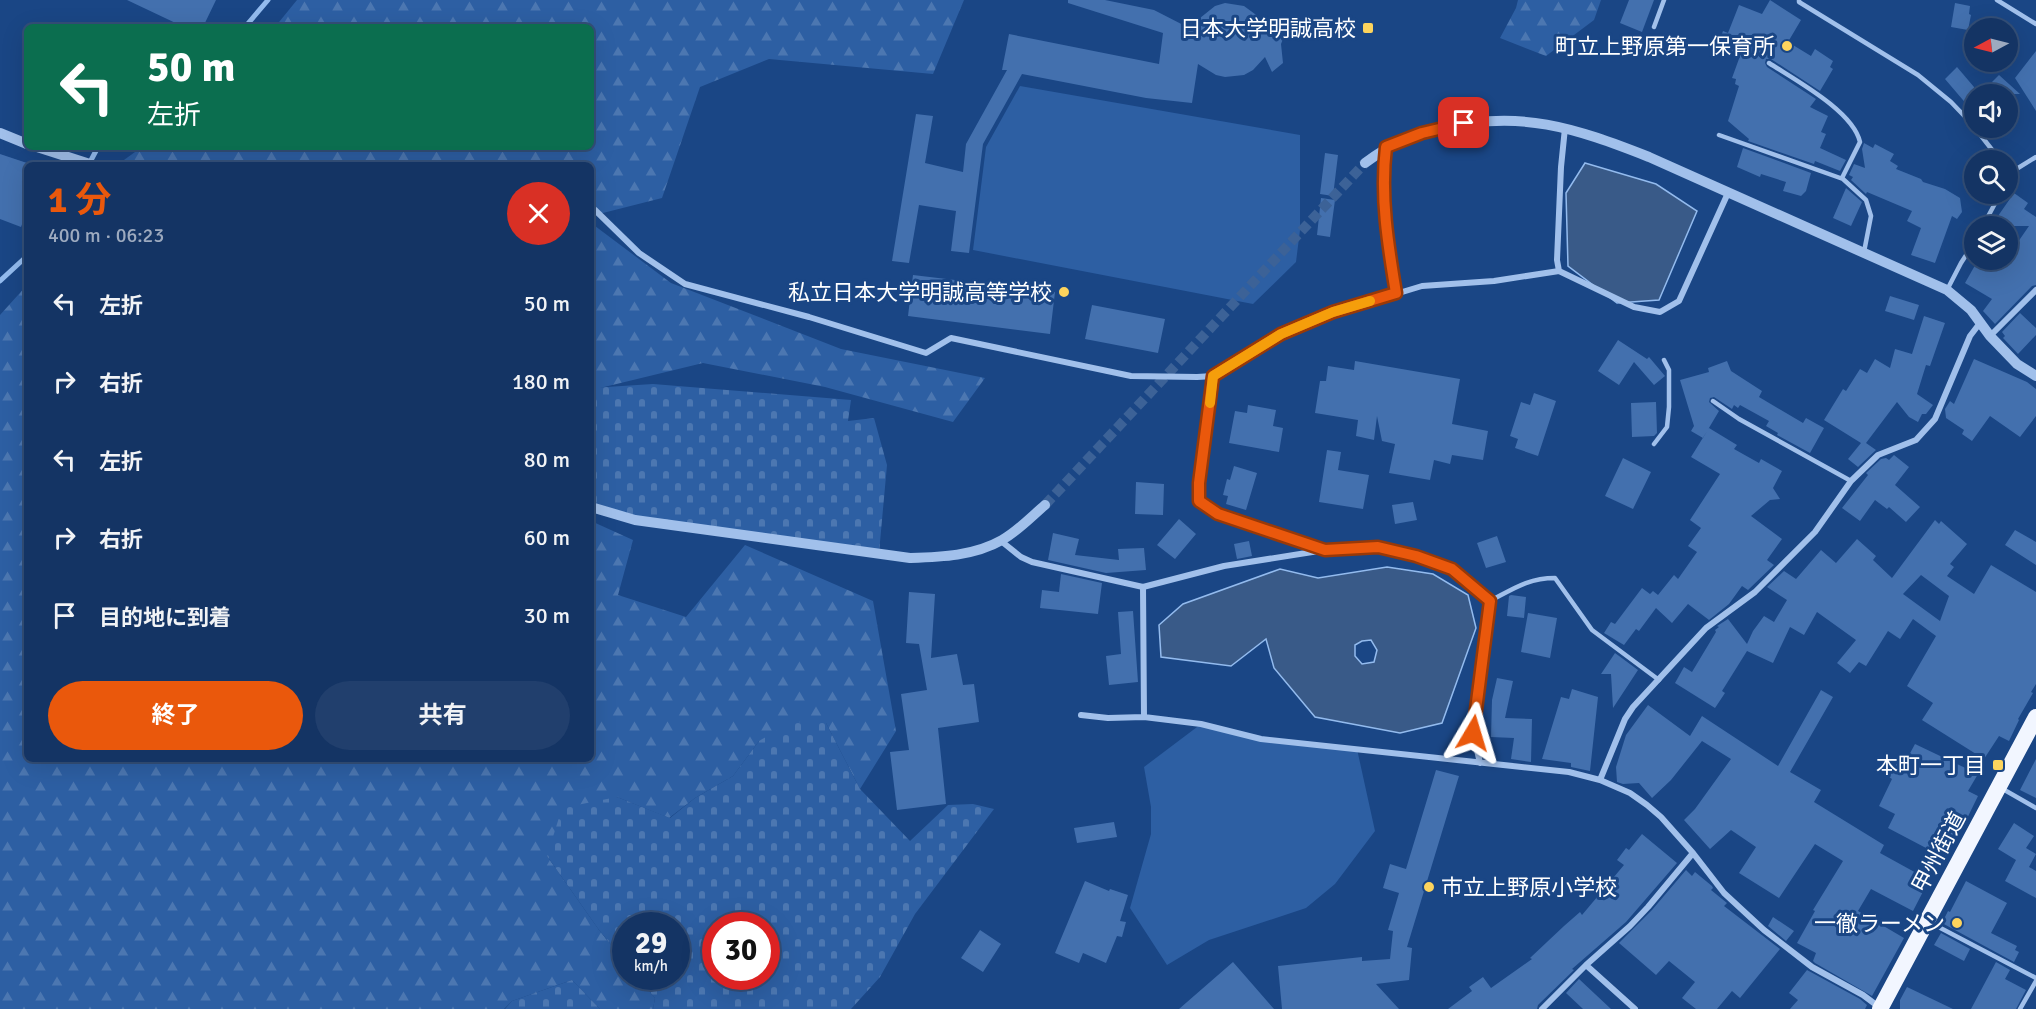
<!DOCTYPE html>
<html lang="ja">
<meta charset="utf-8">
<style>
body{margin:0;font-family:Signika,"Noto Sans JP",sans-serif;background:#213f6d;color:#f1f3f6;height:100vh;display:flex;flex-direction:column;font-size:22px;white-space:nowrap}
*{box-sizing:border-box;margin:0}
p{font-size:20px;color:#9daabf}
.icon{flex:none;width:33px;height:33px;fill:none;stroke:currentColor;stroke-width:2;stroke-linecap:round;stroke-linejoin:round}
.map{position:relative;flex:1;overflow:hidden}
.sheet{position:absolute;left:24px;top:162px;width:570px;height:600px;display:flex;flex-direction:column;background:#143464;border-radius:9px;box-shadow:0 6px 24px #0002,0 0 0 2px #334f78}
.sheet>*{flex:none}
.banner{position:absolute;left:24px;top:24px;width:570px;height:126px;border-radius:9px;box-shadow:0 6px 24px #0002,0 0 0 2px #334f78;background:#0b6e4f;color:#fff;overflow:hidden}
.needle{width:39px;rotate:263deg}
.fabs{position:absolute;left:1964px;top:18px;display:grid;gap:12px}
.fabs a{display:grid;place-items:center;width:54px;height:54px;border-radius:50%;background:#143464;box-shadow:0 6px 24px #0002,0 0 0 2px #334f78;font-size:30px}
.speed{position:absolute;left:612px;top:912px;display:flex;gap:12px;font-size:30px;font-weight:700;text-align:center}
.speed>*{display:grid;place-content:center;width:78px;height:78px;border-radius:50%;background:#143464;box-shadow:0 6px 24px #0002,0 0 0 2px #334f78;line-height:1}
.speed small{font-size:15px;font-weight:400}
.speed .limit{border:9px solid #d22;background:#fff;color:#111}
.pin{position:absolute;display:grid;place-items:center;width:51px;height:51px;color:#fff;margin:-26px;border-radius:12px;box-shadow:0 3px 9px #0006}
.me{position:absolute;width:66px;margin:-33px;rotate:7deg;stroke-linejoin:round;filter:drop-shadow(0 0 4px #0008)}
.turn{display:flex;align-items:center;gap:21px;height:126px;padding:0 24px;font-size:27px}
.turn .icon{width:78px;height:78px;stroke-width:2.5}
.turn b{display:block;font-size:42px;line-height:51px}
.round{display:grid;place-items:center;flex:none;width:63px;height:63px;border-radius:32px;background:#213f6d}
.headline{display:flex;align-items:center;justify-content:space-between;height:102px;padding:0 24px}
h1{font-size:36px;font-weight:700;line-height:45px;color:#ea580c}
.action{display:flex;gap:12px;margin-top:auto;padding:12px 24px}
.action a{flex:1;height:69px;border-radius:36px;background:#ea580c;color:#fff;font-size:24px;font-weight:700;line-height:69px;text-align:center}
.action a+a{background:#213f6d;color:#f1f3f6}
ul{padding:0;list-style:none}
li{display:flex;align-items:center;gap:18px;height:78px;padding:0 24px}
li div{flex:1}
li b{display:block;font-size:22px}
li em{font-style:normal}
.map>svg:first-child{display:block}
.forest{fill:url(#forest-firs)}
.cemetery{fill:url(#cemetery-stones);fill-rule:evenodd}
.pitch{fill:#2d5fa3}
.water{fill:#395a88;stroke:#93bbee;stroke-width:1.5;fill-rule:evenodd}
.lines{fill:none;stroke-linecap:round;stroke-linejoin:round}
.stream{stroke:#93bbee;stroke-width:5}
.building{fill:#4370ae;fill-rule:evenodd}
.tertiary-tunnel{stroke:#3c6297;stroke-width:10;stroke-dasharray:10 5;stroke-linecap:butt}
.service{stroke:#a1c0eb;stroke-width:4.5}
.minor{stroke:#a1c0eb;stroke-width:6}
.tertiary{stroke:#a1c0eb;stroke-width:10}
.trunk{stroke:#f2f6ff;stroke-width:16}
.route-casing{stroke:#983908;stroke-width:15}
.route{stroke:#ea580c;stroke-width:10}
.slow{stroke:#f59e0b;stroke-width:10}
.poi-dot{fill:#fdd45d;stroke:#1a4685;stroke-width:2}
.labels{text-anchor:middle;stroke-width:6;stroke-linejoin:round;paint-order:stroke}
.poi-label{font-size:22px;fill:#fff;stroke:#1a4685;text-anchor:end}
.street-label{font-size:22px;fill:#fff;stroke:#1a4685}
</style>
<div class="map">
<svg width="2036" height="1009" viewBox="0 0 2036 1009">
<defs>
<pattern id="forest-firs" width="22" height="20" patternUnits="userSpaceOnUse" patternTransform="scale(1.5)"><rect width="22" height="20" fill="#2d5fa3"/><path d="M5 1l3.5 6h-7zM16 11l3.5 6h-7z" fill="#4c77b1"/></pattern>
<pattern id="cemetery-stones" width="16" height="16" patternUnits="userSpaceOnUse" patternTransform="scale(1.5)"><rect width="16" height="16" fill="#2d5fa3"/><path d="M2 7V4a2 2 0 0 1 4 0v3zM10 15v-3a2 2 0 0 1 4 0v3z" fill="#4c77b1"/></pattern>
</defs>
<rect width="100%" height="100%" fill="#1a4685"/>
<path class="forest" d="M297 0H964L933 74 769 59 700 87 662 198 591 216V165H117L142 147H591V27H275Z
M1518 0H1601L1594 20 1546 56 1500 38 1516 8Z
M591 223 671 283 841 349 985 378 953 422 825 387 703 363 600 388H591Z
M27 285V759H591V521L633 540 618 595 686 617 745 545 873 601 896 731 860 789 826 723 759 741 733 776 695 798 669 818 617 797 547 856 599 930 625 962 626 976 637 977 655 998 653 1009H600L572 980 512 1001 504 1009H0V315Z"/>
<path class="cemetery" d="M653 384 851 400 848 421 874 418 887 465 879 553 635 520 591 507V388Z
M792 722 826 723 860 789 910 841 948 805 973 804 994 809 915 914 880 977 851 1009H653L655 998 637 977 676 976V926H626L625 962 599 930 547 856 562 808 617 797 670 818 695 798 733 776 759 741ZM716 926H766V976H716Z
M572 980 600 1009H505L512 1001Z"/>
<path class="pitch" d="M1020 86 1300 135V230L1296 262 1253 304 973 250 986 147Z
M1201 724 1261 739 1357 749 1375 831 1335 884 1306 908 1209 940 1167 965 1130 908 1151 834V807L1144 767Z"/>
<path class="water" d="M1585 163 1656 184 1697 211 1659 300 1617 303 1568 266 1566 193Z
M1387 567 1433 574 1468 595 1476 628 1442 723 1400 733 1315 717 1274 668 1266 639 1231 666 1161 657 1159 625 1183 604 1280 569 1318 578ZM1362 641 1371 640 1377 650 1374 662 1362 664 1355 656V645Z"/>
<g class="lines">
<path class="stream" d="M245 27 268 0
M89 164 98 147
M0 281 27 256"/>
</g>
<path class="building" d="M127 0H216L203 27H184Z
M1068 0H1105L1154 10 1193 30 1200 18 1215 6 1225 3 1244 6 1259 17 1265 28 1280 18 1287 29 1281 44 1283 63 1272 72 1265 57 1253 70 1244 75 1225 77 1216 75 1198 64 1192 103 1146 98 1022 74 983 144 969 253 951 251 956 211 919 205 909 263 892 261 916 114 933 116 925 163 963 172 966 144 1007 70H1002L1009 34 1159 64 1163 33 1068 3Z
M1629 0H1654L1642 32 1620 23Z
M1770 0 1801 20 1788 42 1811 56 1815 49 1833 61 1830 67 1833 69 1820 91 1771 59H1766L1765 63 1767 67 1816 99 1810 107 1828 116 1821 132 1826 134 1820 148 1846 160 1840 171 1815 161 1814 164 1748 141 1749 139 1728 121 1739 86 1735 84 1736 79 1732 78 1740 56 1717 47 1723 31 1728 33 1739 5 1762 14Z
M1955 3 1970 6 1969 14 1971 15 1968 30 1951 27Z
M2036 51V111L2015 78Z
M1957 67 1974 87V113L1945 79Z
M1999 75 2020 94H1980Z
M1864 143 1873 148 1875 144 1894 154 1890 161 1898 166 1896 169 1921 179 1923 182 1945 189 1960 198 1962 212 1957 219 1952 216 1935 263 1911 255 1921 228 1907 221 1912 211 1867 192 1866 194 1851 180 1853 177 1849 175 1854 164 1865 168 1862 149Z
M1743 148 1811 173 1806 191 1801 196 1783 191 1786 182 1761 174 1760 177 1737 167Z
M1325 153 1338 155 1333 196 1320 194Z
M0 154 27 163V211L21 227 0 219Z
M1846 188 1862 202 1851 226 1833 218Z
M2014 193 2028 203 2024 209 2036 217V285L2032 286 1995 324 1983 311 1992 299 1965 283 1978 260H1993L2002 265 2029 226H1991Z
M1321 198 1335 200 1330 237 1317 235Z
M913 275 1055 292 1050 334 908 316Z
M1890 296 1919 305 1914 320 1885 311Z
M1092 305 1165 319 1158 353 1085 339Z
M2020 313 2036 328V335L2018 354 2003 338 2005 336 2002 332Z
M1924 316 1945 323 1930 366 1926 365 1917 394 1933 405 1926 414H1922L1918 422 1909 417 1897 402 1866 443 1876 450 1858 467 1848 459 1861 443 1824 420 1843 389 1846 391 1860 369 1867 373 1875 359 1890 368 1895 349 1912 354Z
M1618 340 1647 359 1649 357 1665 376 1654 385 1634 362 1619 385 1598 371Z
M1974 359 2027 382 2036 389V416L2020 437 1990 416 1972 441 1962 434 1964 430 1946 418 1945 409 1950 401 1954 404Z
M1355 361 1460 379 1452 424 1488 431 1483 460 1452 455 1450 464 1434 460 1430 480 1389 473 1395 444 1382 441 1377 416 1374 440 1356 436 1358 420 1315 413 1320 381H1326L1328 366 1354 370Z
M1727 361 1731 371 1762 391 1759 397 1803 423 1806 418 1824 428 1810 453 1777 435 1778 433 1766 426 1769 421 1740 405 1738 408 1734 405 1732 409 1714 397 1710 398 1709 402 1719 411 1703 438 1691 431 1694 426 1680 380 1709 372 1708 368Z
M1534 393 1556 401 1538 456 1515 448 1518 439 1510 436 1521 402 1530 405Z
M1656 402 1657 433 1654 436 1632 437 1631 403Z
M1248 405 1276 410 1273 426 1283 428 1279 452 1229 443 1235 411 1247 413Z
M1709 428 1737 445 1734 449 1759 463 1761 459 1782 471 1773 488 1780 499 1770 500 1751 516 1782 539 1767 560 1774 565 1748 590 1742 586 1729 604 1709 620 1688 604 1672 623 1656 608 1639 631 1636 629 1624 645 1604 633 1611 622 1615 624 1642 588 1650 594 1653 591 1658 595 1674 575 1678 579 1697 552 1688 546 1701 528 1690 520 1720 474 1691 457Z
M1327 450 1341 452 1338 470 1369 475 1363 509 1319 502Z
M1894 455 1909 467 1895 485 1920 507 1906 522 1889 507 1887 509 1875 500 1860 521 1842 508 1868 475 1866 473 1881 459 1886 458 1889 460Z
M1623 458 1651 472 1633 509 1605 496Z
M1234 466 1257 473 1246 510 1226 504 1228 496 1223 495 1227 479 1230 480Z
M1136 482 1164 484 1163 515 1135 514Z
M1413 502 1417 520 1395 524 1392 505Z
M1179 519 1196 534 1175 559 1157 545Z
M1935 520 1939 524 1941 521 1967 544 1950 564 1954 567 1947 576 1974 594 1991 565 2036 592V684L2031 692 2033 693 2018 719 2019 720 2009 741 1999 736 1984 759 1922 720 1933 703 1907 686 1936 636 1913 619 1900 639 1888 631 1866 666 1859 662 1850 673 1837 663 1856 640 1817 612 1804 635 1790 627 1773 663 1747 651 1722 691 1725 693 1715 708 1675 683 1684 667 1692 672 1716 632 1715 630 1719 627 1717 626 1728 619 1747 644 1753 631 1764 616 1774 622 1787 600 1767 587 1784 571 1796 579 1821 550 1836 563 1857 539 1876 556 1873 560 1892 578ZM1921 575 1949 596 1940 621 1903 594Z
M2015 530 2036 542V565L2005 545Z
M1053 533 1079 539 1075 555 1119 560 1118 549 1144 548 1146 570 1106 573 1048 560Z
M1497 536 1506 562 1486 568 1477 543Z
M1249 541 1252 556 1237 559 1234 544Z
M1061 574 1102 583 1098 614 1040 608 1042 590 1059 592Z
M909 592 935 594 931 658 957 654 963 685 974 684 979 722 938 728 946 804 897 810 890 752 909 750 901 694 927 690 919 644 906 643Z
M1511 595 1526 597 1524 618 1507 616 1509 596Z
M1133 611 1138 682 1109 685 1106 656 1121 654 1118 612Z
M1528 613 1557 618 1550 658 1521 652Z
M1615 653 1638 670 1613 708 1611 674H1601Z
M1497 678 1513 681 1505 718 1532 719 1531 762 1511 759 1514 738 1491 737 1492 700Z
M1572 689 1598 697 1590 771 1571 767V763L1542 759 1561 697 1569 699Z
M1821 690 1833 697 1790 772 1821 790 1814 802 1884 845 1880 853 1929 880 1913 911 1871 889 1858 911 1904 938 1872 996 1815 963 1813 961 1816 953 1797 943 1815 911 1813 910 1843 861 1815 844 1779 898 1739 873 1756 847 1731 830 1710 849 1684 820 1695 809 1731 759 1702 741 1671 780 1652 798 1639 783 1623 784 1617 782 1616 767 1626 735 1648 705 1690 736 1702 716 1778 766Z
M1915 744 1978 774 1968 791 1978 796 1955 843 1953 842 1945 858 1888 828 1895 814 1879 806 1892 779 1889 777 1902 754 1908 757Z
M2036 759V798L2020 790Z
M1436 770 1459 776 1407 947 1412 948 1409 980 1376 984 1399 1009H1282L1278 966 1362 957V961L1390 959 1393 931 1388 930 1399 893 1383 888 1390 864 1406 869Z
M1114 822 1117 837 1077 843 1074 828Z
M2014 823 2034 836 2026 848 2036 854 2029 867 2036 871V898L2005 881 2016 860 1998 849Z
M1642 834 1677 863 1626 922 1572 969 1574 970 1538 1005 1537 1009H1448L1472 991 1469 987 1483 977 1491 988 1532 959 1530 958 1564 926 1580 912 1582 915 1624 865 1617 860 1626 848 1629 850Z
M1686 870 1692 876 1695 872 1712 886 1713 888 1711 890 1727 903 1724 906 1780 949 1740 998 1732 991 1717 1009H1696L1682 998 1695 982 1669 961 1656 975 1619 943 1652 910Z
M1085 881 1109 891 1110 889 1128 895 1120 921 1126 922 1122 937 1117 936 1106 963 1083 953 1079 963 1055 953Z
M1966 881 2007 903 1991 933 2017 946 2015 950 2019 952 2014 962 1942 923 1948 911 1950 912Z
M1773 917 1794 931 1786 941 1768 926Z
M980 930 1001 944 983 972 961 958Z
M1941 933 1970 949 1964 961 1934 945Z
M1233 962 1274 1009H1179Z
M1996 962 2010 970 2005 979 2026 990 2016 1009H1971Z
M1807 970 1860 999 1867 1005 1865 1009H1790L1798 1000 1789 993Z
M1579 979 1611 1009H1583L1566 993Z
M1907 987 1953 1009H1900V1000Z"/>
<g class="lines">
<path class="tertiary-tunnel" d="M1045 505 1365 163"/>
<path class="service" d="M1799 0V2L1918 75 1951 102 1974 126
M1997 0 2036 24
M1654 27 1664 0
M1769 63C1795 80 1853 111 1860 142L1842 178
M1975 128 2000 160
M1719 135 1843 179 1866 200 1871 216 1864 252
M2007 178 2010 173 2036 157
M1983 226 2000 194
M1947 290 1961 263 1974 243
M1713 401 1739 419 1851 481
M1654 444 1667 427 1669 407V370L1664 360
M1490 601C1513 589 1528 578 1555 578L1592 630 1659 680
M2001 788 2036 808
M1929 922 2036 978
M2020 1009 2036 981"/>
<path class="minor" d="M1386 148C1380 197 1388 245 1396 293
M595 210 639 253 685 284 809 317 926 353 951 338 1131 376 1197 377 1213 376 1281 334 1333 313 1422 286 1494 281 1559 271 1634 307 1660 312 1679 301 1728 193
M1559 271 1557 260 1561 167 1565 128
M1990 336 2036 290
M1213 376 1199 483V501L1218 514 1324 550
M1001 541 1021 557 1032 562 1143 587 1224 566 1325 550 1378 547 1416 556 1452 569 1490 601 1473 733 1480 763
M1143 587 1144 717
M1081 715 1108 718 1144 717 1201 724 1261 739 1569 772 1600 780 1630 793 1647 805 1661 817 1693 853 1724 893 1764 930 1812 967 1863 995 1879 1007
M1600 780 1625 719 1633 707 1706 628 1755 592 1815 532 1851 481 1878 455 1916 440 1935 419 1970 336 1980 323
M1586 965 1635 1009
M1542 1009 1586 965 1630 926 1648 907 1693 853"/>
<path class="tertiary" d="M0 133 27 144
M37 147 93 165
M1365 163C1389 145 1410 136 1440 129 1520 109 1575 128 1649 157L1947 290 1971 310 1990 336 2017 364 2036 376
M591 507 635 520 910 558C941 557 974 556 1002 540 1018 531 1031 517 1045 505"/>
<path class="trunk" d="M1880 1009 2036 717"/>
</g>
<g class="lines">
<g class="route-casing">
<path id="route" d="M1464 123 1422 133 1386 147C1380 196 1388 245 1396 293L1333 312 1281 334 1213 376 1199 483V501L1218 514 1325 550 1378 547 1416 556 1452 569 1490 601 1473 733"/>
</g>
<use href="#route" class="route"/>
<path class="slow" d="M1210 403 1213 376 1281 334 1333 312 1370 301"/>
</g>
<g class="poi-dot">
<rect x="1362" y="22" width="12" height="12" rx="3"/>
<circle cx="1787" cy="46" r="6"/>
<circle cx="1064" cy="292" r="6"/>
<rect x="1992" y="759" width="12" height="12" rx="3"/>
<circle cx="1429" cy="887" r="6"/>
<circle cx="1957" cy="923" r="6"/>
</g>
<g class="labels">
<g class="poi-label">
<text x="1356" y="36">日本大学明誠高校</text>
<text x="1775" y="54">町立上野原第一保育所</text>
<text x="1052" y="300">私立日本大学明誠高等学校</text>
<text x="1986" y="773">本町一丁目</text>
<text x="1441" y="895" text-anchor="start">市立上野原小学校</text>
<text x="1945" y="931">一徹ラーメン</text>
</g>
<g class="street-label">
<text transform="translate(1938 852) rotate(-62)" y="8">甲州街道</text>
</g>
</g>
</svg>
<div class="fabs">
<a><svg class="needle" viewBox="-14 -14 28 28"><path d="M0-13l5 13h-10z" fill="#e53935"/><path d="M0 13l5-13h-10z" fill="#9daabf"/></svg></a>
<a><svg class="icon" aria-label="sound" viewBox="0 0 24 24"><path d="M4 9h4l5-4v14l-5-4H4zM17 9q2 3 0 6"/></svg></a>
<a><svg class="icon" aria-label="search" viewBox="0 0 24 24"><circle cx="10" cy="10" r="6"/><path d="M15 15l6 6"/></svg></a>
<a><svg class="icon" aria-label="layers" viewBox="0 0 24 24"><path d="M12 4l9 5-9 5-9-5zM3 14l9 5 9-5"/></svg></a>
</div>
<div class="speed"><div>29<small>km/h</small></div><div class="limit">30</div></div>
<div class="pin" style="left:1464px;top:123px;background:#d93025"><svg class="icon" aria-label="arrive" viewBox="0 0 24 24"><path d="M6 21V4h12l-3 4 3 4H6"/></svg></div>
<svg class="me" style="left:1473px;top:733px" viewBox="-20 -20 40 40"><path d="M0-17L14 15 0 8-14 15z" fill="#ea580c" stroke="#fff" stroke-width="4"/></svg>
<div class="banner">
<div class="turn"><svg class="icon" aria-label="left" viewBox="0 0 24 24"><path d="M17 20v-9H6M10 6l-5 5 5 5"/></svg><div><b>50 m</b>左折</div></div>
</div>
<section class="sheet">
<div class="headline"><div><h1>1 分</h1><p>400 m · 06:23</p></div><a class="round" style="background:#d93025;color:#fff"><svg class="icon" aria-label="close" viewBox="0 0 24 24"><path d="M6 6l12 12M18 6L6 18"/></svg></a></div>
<ul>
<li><svg class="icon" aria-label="left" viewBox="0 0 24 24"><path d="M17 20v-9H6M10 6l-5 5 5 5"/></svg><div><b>左折</b></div><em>50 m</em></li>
<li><svg class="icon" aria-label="right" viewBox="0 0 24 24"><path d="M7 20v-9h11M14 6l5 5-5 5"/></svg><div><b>右折</b></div><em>180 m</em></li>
<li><svg class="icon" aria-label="left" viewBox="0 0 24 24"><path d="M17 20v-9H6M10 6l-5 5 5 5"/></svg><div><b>左折</b></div><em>80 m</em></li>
<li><svg class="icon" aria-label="right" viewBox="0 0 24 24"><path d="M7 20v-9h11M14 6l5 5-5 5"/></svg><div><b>右折</b></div><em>60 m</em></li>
<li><svg class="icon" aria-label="arrive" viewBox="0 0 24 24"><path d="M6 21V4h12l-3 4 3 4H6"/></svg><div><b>目的地に到着</b></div><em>30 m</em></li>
</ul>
<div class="action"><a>終了</a><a>共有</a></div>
</section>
</div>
